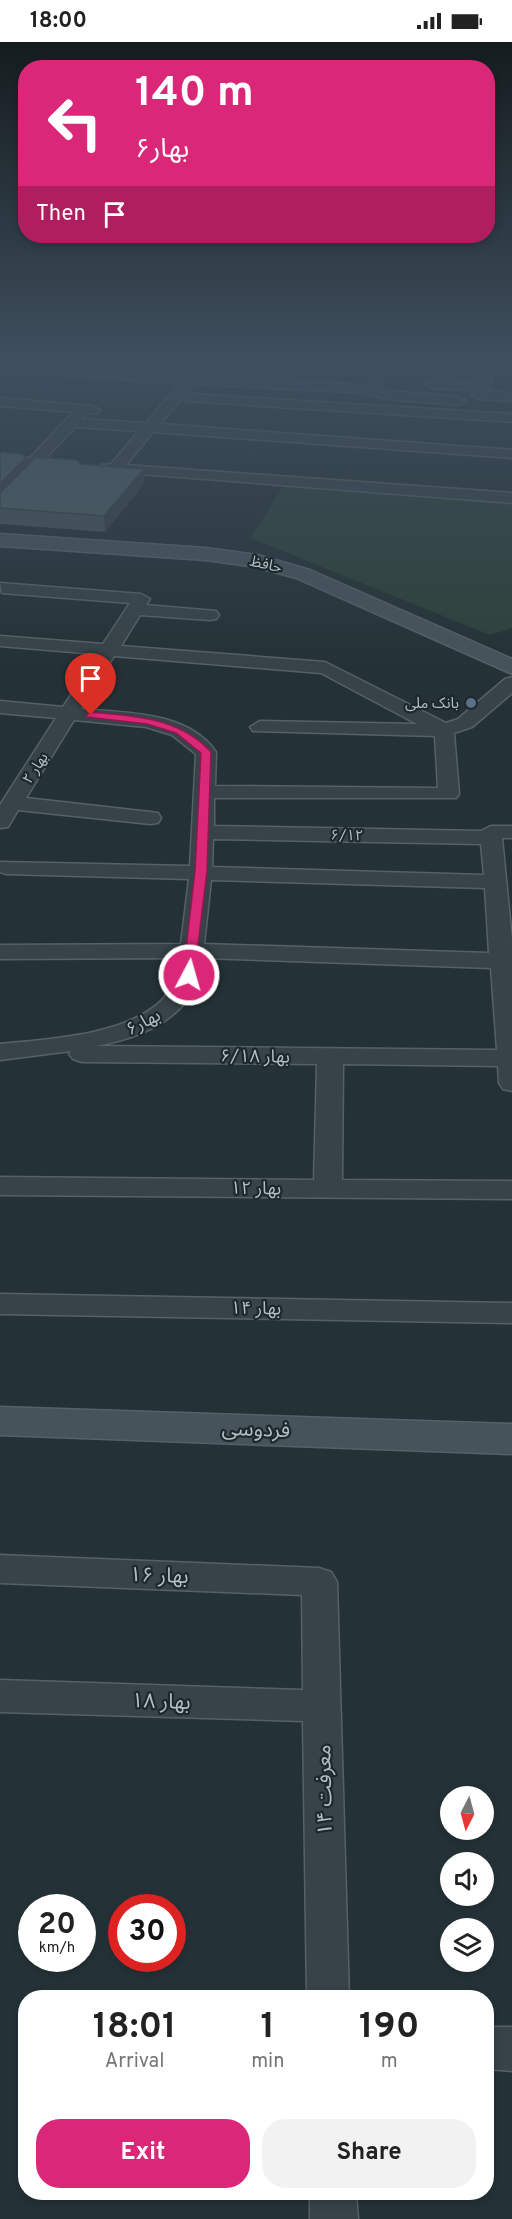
<!DOCTYPE html>
<meta charset="utf-8">
<style>
body{margin:0;font-family:Overpass,"Noto Sans Arabic",sans-serif;background:#f2f2f2;color:#222;height:100vh;display:flex;flex-direction:column;font-size:22px;white-space:nowrap}
*{box-sizing:border-box;margin:0}
p{font-size:20px;color:#767676}
.icon{flex:none;width:33px;height:33px;fill:none;stroke:currentColor;stroke-width:2;stroke-linecap:round;stroke-linejoin:round}
.map{position:relative;flex:1;overflow:hidden}
.drawer{position:absolute;left:18px;top:1948px;width:476px;height:210px;display:flex;flex-direction:column;background:#fff;border-radius:24px;box-shadow:0 3px 9px #0003}
.drawer>*{flex:none}
.hud{position:absolute;left:18px;top:18px;width:477px;height:183px;border-radius:24px;box-shadow:0 3px 9px #0003;background:#db2777;color:#fff;overflow:hidden}
.needle{width:39px;rotate:186deg}
.tools{position:absolute;left:440px;top:1744px;display:grid;gap:12px}
.tools a{display:grid;place-items:center;width:54px;height:54px;border-radius:50%;background:#fff;box-shadow:0 3px 9px #0003;font-size:30px}
.speed{position:absolute;left:18px;top:1852px;display:flex;gap:12px;font-size:30px;font-weight:700;text-align:center}
.speed>*{display:grid;place-content:center;width:78px;height:78px;border-radius:50%;background:#fff;box-shadow:0 3px 9px #0003;line-height:1}
.speed small{font-size:15px;font-weight:400}
.speed .limit{border:9px solid #d22;background:#fff;color:#111}
.pin{position:absolute;display:grid;place-items:center;width:51px;height:51px;color:#fff;margin:-62px -26px;border-radius:50% 50% 50% 0;rotate:-45deg;box-shadow:0 0 6px #0007}
.pin .icon{rotate:45deg}
.me{position:absolute;width:66px;margin:-33px;rotate:6deg;stroke-linejoin:round;filter:drop-shadow(0 0 4px #0008)}
.turn{display:flex;align-items:center;gap:21px;height:126px;padding:0 18px;font-size:27px}
.turn .icon{width:78px;height:78px;stroke-width:2.5}
.turn b{display:block;font-size:42px;line-height:51px}
.then{display:flex;align-items:center;height:57px;padding:0 18px;background:#0003;gap:12px;font-size:22px}
.eta{display:flex;justify-content:space-evenly;align-items:center;height:102px;text-align:center}
.eta b{font-size:36px;font-weight:700;line-height:42px}
.action{display:flex;gap:12px;margin-top:auto;padding:12px 18px}
.action a{flex:1;height:69px;border-radius:24px;background:#db2777;color:#fff;font-size:24px;font-weight:700;line-height:69px;text-align:center}
.action a+a{background:#f2f2f2;color:#222}
.status{display:flex;justify-content:space-between;align-items:center;height:42px;padding:0 30px;background:#fff;direction:ltr}
.status svg{height:16px;fill:currentColor}
.map>svg:first-child{display:block}
.green{fill:#2d413a}
.lines{fill:none;stroke-linecap:round;stroke-linejoin:round}
.minor-casing{stroke:#556166;stroke-width:3}
.tertiary-casing{stroke:#556166;stroke-width:3}
.secondary-casing{stroke:#556166;stroke-width:3}
.minor{fill:#374348;fill-rule:evenodd}
.tertiary{fill:#374348;fill-rule:evenodd}
.secondary{fill:#46535a;fill-rule:evenodd}
.wall{fill:#445258}
.shaded-wall{fill:#374247}
.building{fill:#4f5f66;stroke:#374247;stroke-width:1.5}
.route{fill:#db2777;stroke:#8e194d;stroke-width:1.5}
.service-dot{fill:#5c6f8a;stroke:#1d282d;stroke-width:2}
.labels{text-anchor:middle;stroke-width:4.5;stroke-linejoin:round;paint-order:stroke}
.far-street-label{font-size:15px;fill:#b2bec4;stroke:#1d282d}
.far-poi-label{font-size:15px;fill:#b2bec4;stroke:#1d282d;text-anchor:end}
.street-label{font-size:18px;fill:#b2bec4;stroke:#1d282d}
.near-street-label{font-size:21px;fill:#b2bec4;stroke:#1d282d}
</style>
<div class="status"><b>18:00</b><svg viewBox="0 0 49 12"><path d="M0 12V9h3v3zM5 12V6h3v6zM10 12V3h3v9zM15 12V0h3v12zM26 1h20v11H26zM47 4h2v5h-2z"/></svg></div>
<div class="map">
<svg width="512" height="2177" viewBox="0 0 512 2177">
<rect width="100%" height="100%" fill="#243237"/>
<path class="green" d="M17 318H223L205 336 11 324Z
M285 442 512 458V586L490 593 250 496Z"/>
<g class="lines">
<g class="minor-casing">
<path id="minor" d="M229 318H242L228 336 366 343 379 318H391L378 345 388 349 459 355 466 359 459 363 386 357 368 351 194 342 160 382 512 408V416L153 390 126 423 512 451V461L101 429 99 426 101 423 111 422 139 389 75 385 45 417 73 420 75 423 68 427 0 422V414L30 416 73 370 0 364V356L93 364 100 368 98 371 87 372 82 377 146 381 180 341 0 329V321L215 335Z
M485 318 497 319 487 349 512 351V359L479 357 472 353 474 348 433 346 426 342 433 338 477 341Z
M191 352 512 372V380L186 359V353Z
M0 541 141 552 150 557 146 563 216 569 219 573 216 577 210 578 140 573 121 604 325 620 446 681 458 677 505 637 512 635V651L472 685 454 691 459 752 456 756H214V784L481 789 491 784H512V796H502L512 898V1049L503 1047 499 1041 498 1024 343 1022 342 1138 512 1139V1157L0 1153V1135L314 1138 317 1022 82 1020 73 1017 69 1012 71 1009 0 1018V1002C48 997 121 994 159 961 171 951 177 931 179 916L0 917V903L181 902 189 837 6 832 0 830V820L190 824 196 712 172 693 146 685 74 678 26 756 150 770 158 771 161 776 158 781 150 782 18 768 8 785 0 786V763L56 676 0 671V659L63 665 97 612 0 604V594L103 602 130 561 2 551ZM114 614 321 631 417 682 260 679 250 685 253 689 435 694 438 746 215 744 216 710C188 669 125 671 81 667ZM213 797 481 802 484 833 212 825ZM211 838 485 846 489 911 204 902ZM203 916 491 926 497 1008 96 1004C146 995 197 973 203 916Z
M0 1252 512 1261V1281L0 1272Z
M0 1513 319 1526 331 1530 337 1540 349 1956H307L303 1679 0 1670V1638L303 1648 302 1553 0 1541Z
M486 1985H512V2029L486 2027Z
M310 2151H356L358 2177H310Z"/>
</g>
<g class="tertiary-casing">
<path id="tertiary" d="M0 318H13L6 328 0 330Z"/>
</g>
<g class="secondary-casing">
<path id="secondary" d="M0 492 206 506 258 513 310 528 512 617V632L296 536 256 525 206 518 0 504Z
M0 1365 512 1382V1412L0 1393Z"/>
</g>
<use href="#minor" class="minor"/>
<use href="#tertiary" class="tertiary"/>
<use href="#secondary" class="secondary"/>
</g>
<path class="wall" d="M187 318H223V320L210 335 181 333V326Z
M0 410 26 416 27 424 81 422 144 427V442L105 490 0 482Z"/>
<path class="shaded-wall" d="M219 318H223V320L210 335 209 328Z
M26 416 27 429 0 455V441Z
M144 427V442L105 490 104 474Z"/>
<path class="building" d="M187 318H219L209 328 181 326Z
M0 410 22 412 26 416 0 441Z
M36 415 77 418 81 422 144 427 104 474 0 466V451Z"/>
<linearGradient id="sky" x2="0" y2="1"><stop stop-color="#141c1e"/><stop offset="0.51" stop-color="#3f4f5e"/><stop offset="1" stop-color="#3f4f5e" stop-opacity="0"/></linearGradient>
<rect width="512" height="623" fill="url(#sky)"/>
<path class="route" d="M91 670C134 674 179 675 211 710L207 829 194 936 183 933 195 829 201 711 176 691 147 682 87 675 86 673Z"/>
<circle class="service-dot" cx="471" cy="661" r="6"/>
<g class="labels">
<g class="far-street-label">
<text transform="translate(266 522) rotate(13)" y="5">حافظ</text>
<text transform="translate(35 726) rotate(-57)" y="5">بهار ۲</text>
<text transform="translate(347 793) rotate(1)" y="5">۶/۱۲</text>
</g>
<g class="far-poi-label">
<text x="459" y="666">بانک ملی</text>
</g>
<g class="street-label">
<text transform="translate(143 980) rotate(-28)" y="6">بهار۶</text>
<text transform="translate(255 1014) rotate(1)" y="6">بهار ۶/۱۸</text>
<text transform="translate(256 1146) rotate(1)" y="6">بهار ۱۲</text>
<text transform="translate(256 1266) rotate(1)" y="6">بهار ۱۴</text>
</g>
<g class="near-street-label">
<text transform="translate(256 1387) rotate(2)" y="7">فردوسی</text>
<text transform="translate(159 1533) rotate(2)" y="7">بهار ۱۶</text>
<text transform="translate(161 1659) rotate(2)" y="7">بهار ۱۸</text>
<text transform="translate(324 1748) rotate(-91)" y="7">معرفت ۱۴</text>
</g>
</g>
</svg>
<div class="tools">
<a><svg class="needle" viewBox="-14 -14 28 28"><path d="M0-13l5 13h-10z" fill="#e53935"/><path d="M0 13l5-13h-10z" fill="#767676"/></svg></a>
<a><svg class="icon" aria-label="sound" viewBox="0 0 24 24"><path d="M4 9h4l5-4v14l-5-4H4zM17 9q2 3 0 6"/></svg></a>
<a><svg class="icon" aria-label="layers" viewBox="0 0 24 24"><path d="M12 4l9 5-9 5-9-5zM3 14l9 5 9-5"/></svg></a>
</div>
<div class="speed"><div>20<small>km/h</small></div><div class="limit">30</div></div>
<div class="pin" style="left:91px;top:673px;background:#d93025"><svg class="icon" aria-label="arrive" viewBox="0 0 24 24"><path d="M6 21V4h12l-3 4 3 4H6"/></svg></div>
<svg class="me" style="left:189px;top:933px" viewBox="-20 -20 40 40"><circle r="17" fill="#db2777" stroke="#fff" stroke-width="3"/><path d="M0-11L8 9 0 5-8 9z" fill="#fff"/></svg>
<div class="hud">
<div class="turn"><svg class="icon" aria-label="left" viewBox="0 0 24 24"><path d="M17 20v-9H6M10 6l-5 5 5 5"/></svg><div><b>140 m</b>بهار۶</div></div>
<div class="then">Then<svg class="icon" aria-label="arrive" viewBox="0 0 24 24"><path d="M6 21V4h12l-3 4 3 4H6"/></svg></div>
</div>
<section class="drawer">
<div class="eta">
<div><b>18:01</b><p>Arrival</p></div>
<div><b>1</b><p>min</p></div>
<div><b>190</b><p>m</p></div>
</div>
<div class="action"><a>Exit</a><a>Share</a></div>
</section>
</div>
